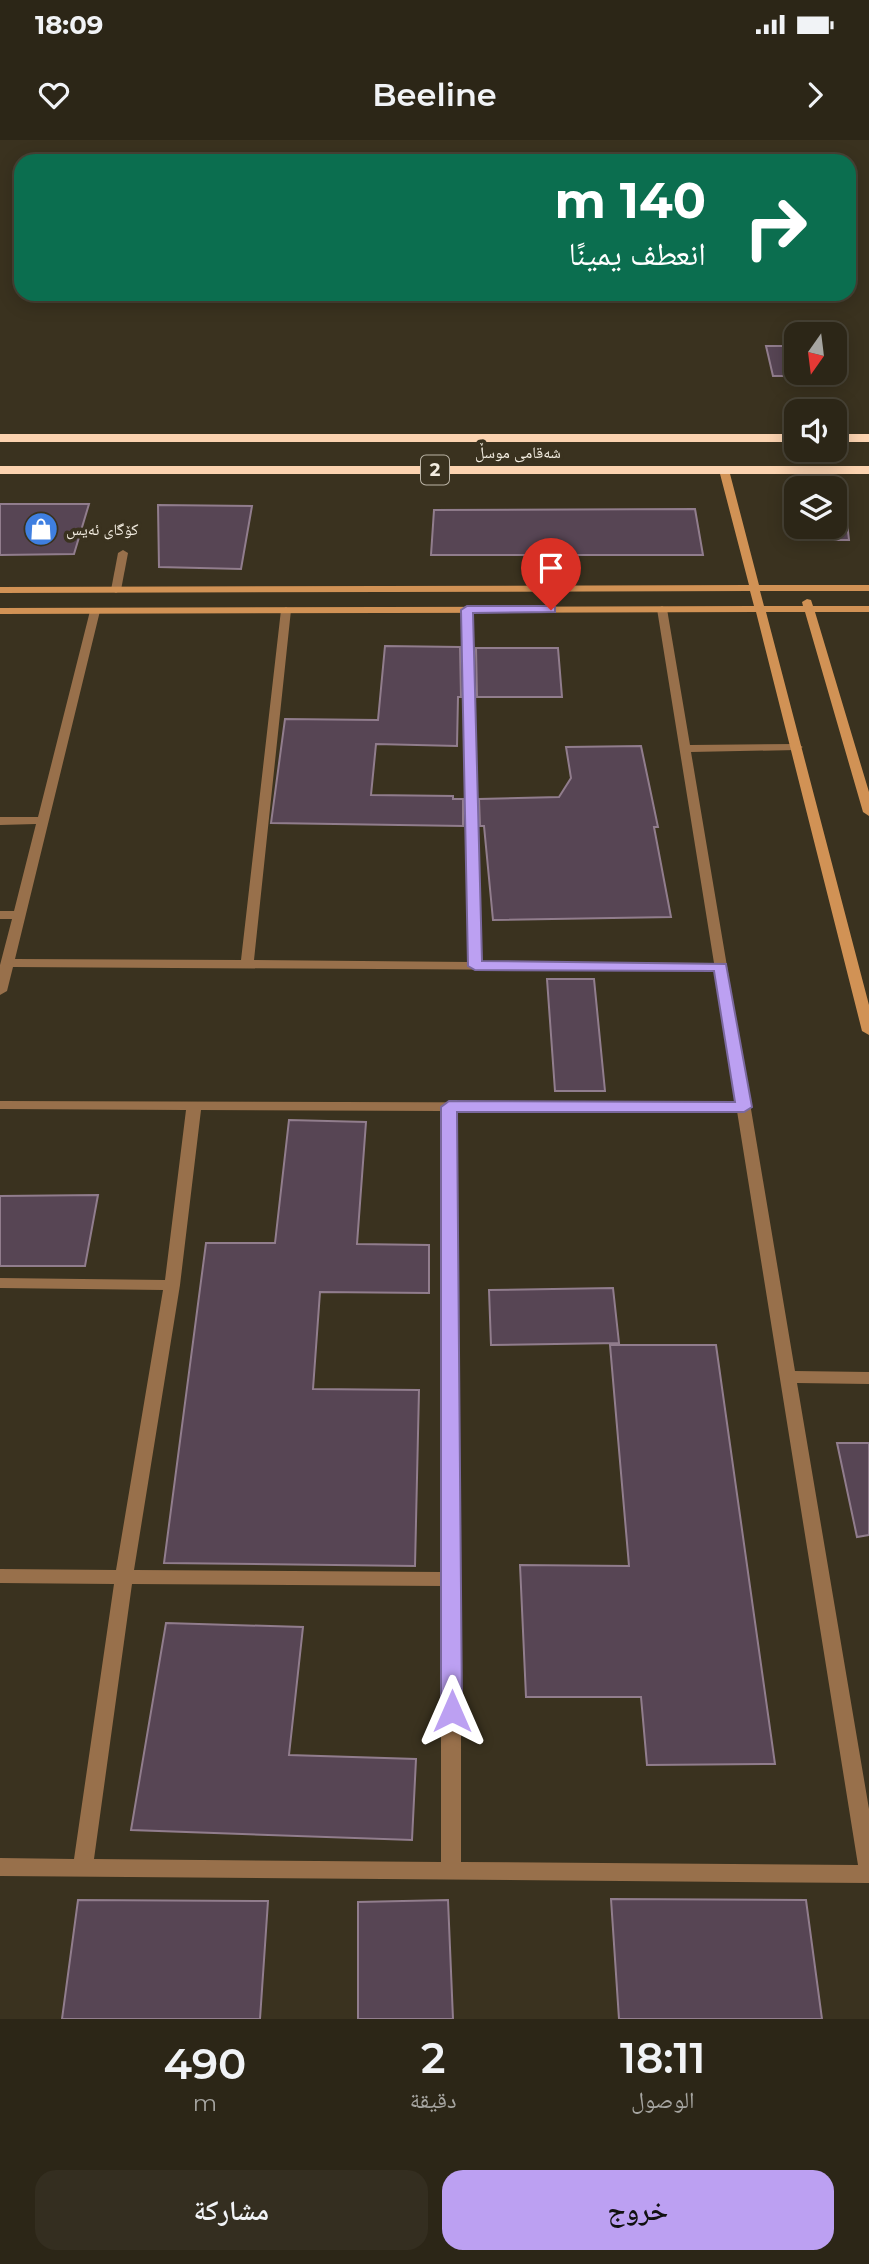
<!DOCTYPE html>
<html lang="ar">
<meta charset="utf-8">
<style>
body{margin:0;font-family:Montserrat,"Noto Naskh Arabic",sans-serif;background:#342e20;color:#f1f3f6;direction:rtl;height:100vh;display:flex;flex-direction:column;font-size:26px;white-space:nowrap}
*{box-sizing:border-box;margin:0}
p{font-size:23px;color:#a6a5a1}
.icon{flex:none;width:38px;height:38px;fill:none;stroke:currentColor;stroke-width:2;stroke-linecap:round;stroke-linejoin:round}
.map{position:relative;height:1879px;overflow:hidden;direction:ltr}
.sheet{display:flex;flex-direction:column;background:#2c2617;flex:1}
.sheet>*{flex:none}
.hud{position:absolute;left:14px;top:14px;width:842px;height:147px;border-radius:21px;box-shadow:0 4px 18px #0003,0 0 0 2px #484336;direction:rtl;background:#0b6e4f;color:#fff;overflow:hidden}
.needle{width:46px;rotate:194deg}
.buttons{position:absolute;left:784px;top:182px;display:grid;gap:14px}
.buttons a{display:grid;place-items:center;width:63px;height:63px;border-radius:14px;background:#2c2617;box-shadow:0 4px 18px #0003,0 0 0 2px #484336;font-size:35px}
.pin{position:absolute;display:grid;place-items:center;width:60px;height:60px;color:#fff;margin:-72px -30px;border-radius:50% 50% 50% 0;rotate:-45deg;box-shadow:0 0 7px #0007}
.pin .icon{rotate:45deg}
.me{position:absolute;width:77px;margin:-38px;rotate:0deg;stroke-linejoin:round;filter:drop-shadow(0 0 5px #0008)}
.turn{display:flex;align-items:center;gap:24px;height:147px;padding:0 35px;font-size:32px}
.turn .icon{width:91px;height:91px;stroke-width:2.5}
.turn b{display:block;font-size:49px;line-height:60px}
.eta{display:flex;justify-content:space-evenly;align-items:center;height:119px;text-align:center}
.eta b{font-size:42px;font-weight:600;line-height:49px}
.cta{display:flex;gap:14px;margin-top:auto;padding:14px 35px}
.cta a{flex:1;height:80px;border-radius:21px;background:#bca0f2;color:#111;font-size:28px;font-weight:600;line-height:80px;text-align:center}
.cta a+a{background:#342e20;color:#f1f3f6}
.status{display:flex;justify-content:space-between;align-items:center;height:49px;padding:0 35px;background:#2c2617;direction:ltr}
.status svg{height:19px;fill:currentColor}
header{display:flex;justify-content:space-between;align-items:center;height:91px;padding:0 35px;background:#2c2617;font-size:32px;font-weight:600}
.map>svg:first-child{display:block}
.building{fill:#574554;stroke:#917d8d;stroke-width:2}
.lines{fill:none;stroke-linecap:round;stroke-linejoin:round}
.lane{fill:#98704b;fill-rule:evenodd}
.street{fill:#98704b;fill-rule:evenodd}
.secondary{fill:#d19255;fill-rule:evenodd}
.highway{fill:#fbd3b0;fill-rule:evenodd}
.route{fill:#bca0f2;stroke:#7a689d;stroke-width:2}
.labels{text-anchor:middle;stroke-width:7;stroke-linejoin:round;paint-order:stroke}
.far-street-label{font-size:16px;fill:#f3ede1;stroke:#3a321f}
.far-poi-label{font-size:16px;fill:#f3ede1;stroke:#3a321f;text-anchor:start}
.shield{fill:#3a321f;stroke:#bcb5a7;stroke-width:2}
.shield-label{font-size:18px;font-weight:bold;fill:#f3ede1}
</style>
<div class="status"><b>18:09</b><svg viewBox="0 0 49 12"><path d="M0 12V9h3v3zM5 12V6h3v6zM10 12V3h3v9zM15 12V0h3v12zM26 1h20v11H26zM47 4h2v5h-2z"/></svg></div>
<header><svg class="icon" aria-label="forward" viewBox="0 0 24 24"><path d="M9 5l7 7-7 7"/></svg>Beeline<svg class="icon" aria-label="heart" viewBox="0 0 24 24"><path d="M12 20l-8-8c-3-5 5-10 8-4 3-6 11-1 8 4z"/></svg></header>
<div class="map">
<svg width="869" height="1879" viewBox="0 0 869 1879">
<rect width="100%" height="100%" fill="#3a321f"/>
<path class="building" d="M766 206H796V233H822L823 236H773Z
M0 364H89L74 414 0 415Z
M158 365 252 366 241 429 159 427Z
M695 369 703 415H431L434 370Z
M835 373 846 374 849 400H814L813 387H835Z
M385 506 460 507 461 557H458L457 606 376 604 371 655 453 656V659H463V686L271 683 285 579 378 580Z
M476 508H558L562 557H477Z
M641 606 658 687H654L671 777 493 780 484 686H480L479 659 559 657 571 638 566 607Z
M547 839H594L605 951H555Z
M289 980 366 982 357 1104 429 1105V1153L320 1152 313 1249 419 1250 415 1426 164 1423 206 1103H275Z
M98 1055 85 1126H0V1056Z
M613 1148 619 1203 491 1205 489 1150Z
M610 1205H716L775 1624 647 1625 641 1557H526L520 1425 629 1426Z
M837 1303H869V1395L857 1397Z
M166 1483 303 1487 289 1615 416 1619 412 1700 131 1690Z
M611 1759 806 1760 822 1879H619Z
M78 1760 268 1761 260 1879H62Z
M448 1760 453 1879H358V1762Z"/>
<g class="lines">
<path class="lane" d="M123 410 128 413 121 450 116 453 111 450 118 413Z"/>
<path class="street" d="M662 466 667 469 690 605 797 604 803 607 797 610 691 612 795 1231 869 1232V1244L797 1243 869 1669V1743L0 1736V1718L74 1719 114 1444 0 1443V1429L116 1430 163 1150 0 1148V1138L165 1140 186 970 0 969V961L736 963 715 831 13 827 7 851 0 855V825L12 779H0V771H14L36 684 0 685V677H38L90 471 95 468 100 471 15 819 241 820 281 470 286 467 291 470 254 820 468 822 462 470 467 467 472 470 481 822 714 823 657 469ZM201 970 442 971 441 1432 134 1430 180 1145ZM456 971H737L858 1725 461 1722V1439L459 1436ZM132 1444 441 1446V1722L94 1719Z"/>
<path class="secondary" d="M721 328 729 330 759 445H869V451H760L764 466H803L802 462 807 459 811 460 813 466H869V472H815L869 652V676L863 672 805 472H766L869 865V895L862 891 756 472 0 474V468L754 466 750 451 0 453V447L749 445 719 330Z"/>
<path class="highway" d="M0 294H796V302H0Z
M835 294H869V302H835Z
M0 326H869V334H0Z"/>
</g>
<path class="route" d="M551 466 555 467V472L473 473 482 821 726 824 752 967 744 972H457L462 1571 459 1578 452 1580 444 1578 441 1571V967L449 961 735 962 714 831 475 830 468 826 461 470 467 466Z"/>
<defs>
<g id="shop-disc" transform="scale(1.75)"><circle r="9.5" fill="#3f7fe0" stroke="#3a321f"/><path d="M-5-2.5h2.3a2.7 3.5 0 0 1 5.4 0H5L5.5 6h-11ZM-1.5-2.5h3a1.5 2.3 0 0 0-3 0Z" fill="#fff"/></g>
</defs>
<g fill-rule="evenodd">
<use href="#shop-disc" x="41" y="389"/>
</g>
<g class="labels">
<g class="far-street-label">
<text x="518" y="318">شەقامی موسڵ</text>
</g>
<g class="far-poi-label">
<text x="66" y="395">کۆگای ئەیس</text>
</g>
<rect class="shield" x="421" y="315.5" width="28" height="29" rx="5"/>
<g class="shield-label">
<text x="435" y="336">2</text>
</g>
</g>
</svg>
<div class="buttons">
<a><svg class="needle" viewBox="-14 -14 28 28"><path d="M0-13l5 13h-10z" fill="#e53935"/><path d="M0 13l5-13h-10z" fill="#a6a5a1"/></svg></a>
<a><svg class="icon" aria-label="sound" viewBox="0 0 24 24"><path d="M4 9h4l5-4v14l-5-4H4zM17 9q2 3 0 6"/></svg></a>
<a><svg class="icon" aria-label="layers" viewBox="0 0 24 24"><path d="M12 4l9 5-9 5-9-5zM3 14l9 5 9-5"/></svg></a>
</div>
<div class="pin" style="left:551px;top:470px;background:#d93025"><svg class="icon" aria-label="arrive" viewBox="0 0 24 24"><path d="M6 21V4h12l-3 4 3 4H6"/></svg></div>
<svg class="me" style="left:452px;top:1571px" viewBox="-20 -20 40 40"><path d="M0-17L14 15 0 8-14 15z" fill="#bca0f2" stroke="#fff" stroke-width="4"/></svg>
<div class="hud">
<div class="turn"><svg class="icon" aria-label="right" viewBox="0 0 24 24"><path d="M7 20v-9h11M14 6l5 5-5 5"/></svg><div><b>140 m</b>انعطف يمينًا</div></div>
</div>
</div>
<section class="sheet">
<div class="eta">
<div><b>18:11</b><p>الوصول</p></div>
<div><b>2</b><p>دقيقة</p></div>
<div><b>490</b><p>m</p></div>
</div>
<div class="cta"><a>خروج</a><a>مشاركة</a></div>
</section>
